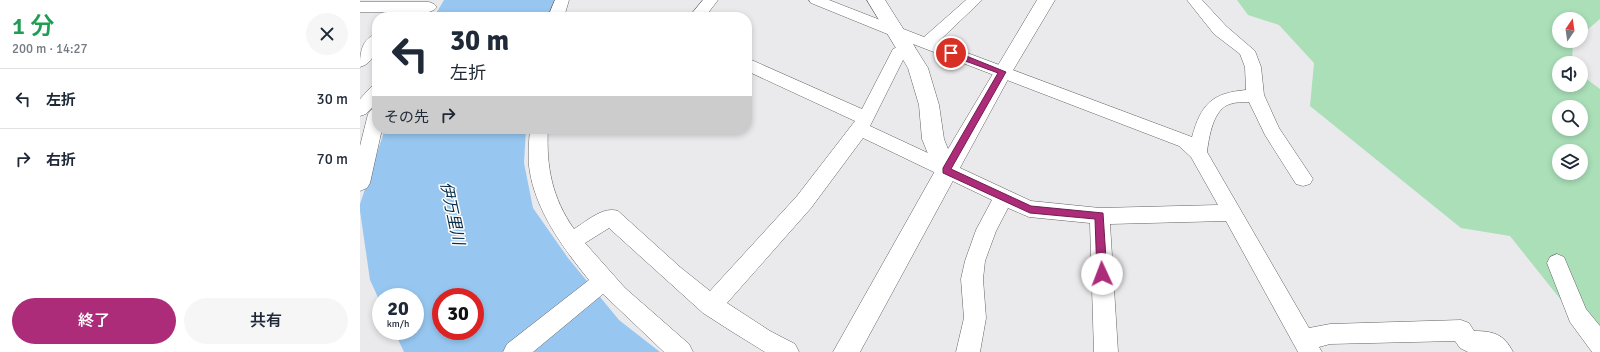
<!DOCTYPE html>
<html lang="ja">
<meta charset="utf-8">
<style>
body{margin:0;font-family:Signika,"Noto Sans JP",sans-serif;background:#f6f6f7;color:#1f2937;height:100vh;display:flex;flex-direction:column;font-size:15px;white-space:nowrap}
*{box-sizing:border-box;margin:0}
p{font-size:13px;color:#747a83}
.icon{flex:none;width:22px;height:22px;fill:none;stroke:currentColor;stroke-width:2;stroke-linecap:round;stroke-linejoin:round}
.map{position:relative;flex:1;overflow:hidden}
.sheet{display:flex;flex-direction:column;background:#fff;width:360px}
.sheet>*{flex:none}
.top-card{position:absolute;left:12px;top:12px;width:380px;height:122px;border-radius:16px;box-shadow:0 2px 6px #0003;background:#fff;color:#1f2937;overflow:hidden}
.needle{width:26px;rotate:13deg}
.controls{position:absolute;left:1192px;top:12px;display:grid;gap:8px}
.controls a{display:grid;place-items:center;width:36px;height:36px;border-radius:50%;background:#fff;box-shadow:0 2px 6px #0003;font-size:20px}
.speed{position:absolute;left:12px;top:288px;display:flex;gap:8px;font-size:20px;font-weight:700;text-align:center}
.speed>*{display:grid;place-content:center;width:52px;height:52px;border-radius:50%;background:#fff;box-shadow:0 2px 6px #0003;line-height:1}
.speed small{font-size:10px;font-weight:400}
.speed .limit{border:6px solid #d22;background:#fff;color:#111}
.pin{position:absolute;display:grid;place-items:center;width:34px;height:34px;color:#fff;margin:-17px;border:2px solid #fff;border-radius:50%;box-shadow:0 1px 4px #0007}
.me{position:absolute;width:44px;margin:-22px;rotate:358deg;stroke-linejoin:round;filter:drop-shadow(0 0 3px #0008)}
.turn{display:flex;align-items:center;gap:14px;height:84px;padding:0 12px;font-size:18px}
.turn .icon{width:52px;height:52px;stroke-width:2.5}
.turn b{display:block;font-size:28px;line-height:34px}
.then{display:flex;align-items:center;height:38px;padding:0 12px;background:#0003;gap:8px;font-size:15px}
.round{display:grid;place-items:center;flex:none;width:42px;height:42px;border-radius:21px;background:#f6f6f7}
.headline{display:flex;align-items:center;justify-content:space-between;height:68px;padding:0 12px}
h1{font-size:24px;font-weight:600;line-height:30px;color:#1e9e55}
.cta{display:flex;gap:8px;margin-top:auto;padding:8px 12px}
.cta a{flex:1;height:46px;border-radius:24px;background:#ac2c79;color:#fff;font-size:16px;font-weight:600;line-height:46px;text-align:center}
.cta a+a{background:#f6f6f7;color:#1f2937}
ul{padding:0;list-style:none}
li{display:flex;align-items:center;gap:12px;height:60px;padding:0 12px;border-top:1px solid #e0e1e3}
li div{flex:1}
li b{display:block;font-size:15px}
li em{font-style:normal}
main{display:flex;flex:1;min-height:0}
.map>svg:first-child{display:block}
.green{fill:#aadfb8;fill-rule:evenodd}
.water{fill:#97c7f1;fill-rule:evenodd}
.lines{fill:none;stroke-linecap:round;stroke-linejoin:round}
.street-casing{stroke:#636365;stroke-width:1}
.secondary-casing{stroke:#636365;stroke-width:1}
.street{fill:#fff;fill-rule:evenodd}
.secondary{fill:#fff;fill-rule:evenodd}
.route{fill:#ac2c79;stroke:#701d4f}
.labels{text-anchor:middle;stroke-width:3;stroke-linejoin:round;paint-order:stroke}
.water-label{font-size:16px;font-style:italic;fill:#092f4a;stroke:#fff}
</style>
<main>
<section class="sheet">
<div class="headline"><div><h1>1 分</h1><p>200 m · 14:27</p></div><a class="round"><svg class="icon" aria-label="close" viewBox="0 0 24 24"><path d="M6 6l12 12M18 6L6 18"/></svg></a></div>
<ul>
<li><svg class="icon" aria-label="left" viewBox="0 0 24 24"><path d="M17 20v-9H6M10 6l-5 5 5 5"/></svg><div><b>左折</b></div><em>30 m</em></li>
<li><svg class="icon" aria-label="right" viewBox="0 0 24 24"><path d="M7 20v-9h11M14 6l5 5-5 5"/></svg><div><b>右折</b></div><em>70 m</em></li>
</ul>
<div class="cta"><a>終了</a><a>共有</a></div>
</section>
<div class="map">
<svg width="1240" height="352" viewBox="0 0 1240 352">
<rect width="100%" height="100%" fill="#eaeaec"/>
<path class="green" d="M877 0H1240V19L1221 35V19H1199V41H1213L1212 63H1199V85H1221V75L1240 89V349L1150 236 1101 228 950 106 954 63 919 25 888 15ZM1199 107H1221V129H1199ZM1199 151H1221V173H1199Z"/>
<path class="water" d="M84 0H194L188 17H74Z
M25 129H166L164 163 173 208 208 258 259 320 300 352H44L34 331H55V297H21V304L10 280 0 211V204ZM81 297H115V331H81Z"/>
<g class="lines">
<g class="street-casing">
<path id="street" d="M195 0H209L204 17H188Z
M343 0H358L345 17H329Z
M449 0H469L564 37 606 0H622L578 42 832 137C841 104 852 93 886 90L885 67 880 54 854 34 827 0H842L866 26 895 51 901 67 904 95 919 128 953 179 950 184 943 186 936 184 905 135 889 102C883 102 876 102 870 104 853 109 849 137 847 152L949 328 970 324 1101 320 1109 323 1114 331C1133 331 1144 334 1153 352H1108L1100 348 1095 341 970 344 959 347 962 352H938L866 221 750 224 758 352H734L730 223 669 217 648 208 636 231 625 261 623 279 626 318 620 352H596L604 318 601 279 605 261 616 230 632 200 503 138 451 208 367 303 410 331 435 344 439 352H405L371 331 343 313 249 228 225 243 265 288 329 344 333 352H304L243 294 173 352H143L147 344 229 280C203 248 174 209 169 166 168 154 169 141 170 129H188C186 166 192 198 214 229 227 221 243 206 258 211L320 267 350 291 437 196 495 121 387 71V58L502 109 533 49 547 43 552 44 451 3ZM553 44 819 146 831 157 858 205 740 208 671 201 510 126 545 56 555 48Z
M0 2H69L74 4 77 7 74 10 69 12H0Z
M17 34C17 47 15 63 0 67 0 54 1 38 17 34Z
M17 85V102L6 114 0 116V99L11 87Z
M17 108V129H22L10 183 7 188 0 191V146L8 114 11 110Z
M1197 254 1204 257 1226 309 1240 326V352H1232L1210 322 1187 263 1190 257Z"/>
</g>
<g class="secondary-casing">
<path id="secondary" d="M507 0H525L568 68 579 105 584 139 588 149 677 0H695L652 72 500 352H473L575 171 562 139 559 105 548 68Z"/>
</g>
<use href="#street" class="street"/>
<use href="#secondary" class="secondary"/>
</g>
<path class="route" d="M589 51H594L646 72 591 169 671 206 743 213 747 274 746 277 742 278 737 274 735 219 670 213 583 173V168L638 73 589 55Z"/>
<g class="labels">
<g class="water-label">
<text transform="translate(93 213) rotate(78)" y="6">伊万里川</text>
</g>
</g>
</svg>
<div class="controls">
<a><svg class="needle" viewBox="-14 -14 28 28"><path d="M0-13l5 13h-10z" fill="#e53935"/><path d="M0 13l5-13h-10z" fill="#747a83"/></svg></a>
<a><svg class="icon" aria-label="sound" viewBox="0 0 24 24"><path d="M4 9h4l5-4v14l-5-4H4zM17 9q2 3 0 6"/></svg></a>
<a><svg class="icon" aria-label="search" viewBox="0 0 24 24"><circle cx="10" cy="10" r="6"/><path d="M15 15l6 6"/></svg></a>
<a><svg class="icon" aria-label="layers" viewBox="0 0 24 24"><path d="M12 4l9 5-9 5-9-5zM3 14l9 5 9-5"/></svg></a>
</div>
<div class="speed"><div>20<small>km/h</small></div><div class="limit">30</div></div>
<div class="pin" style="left:591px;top:53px;background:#d93025"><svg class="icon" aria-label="arrive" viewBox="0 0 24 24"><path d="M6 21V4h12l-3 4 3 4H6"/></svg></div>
<svg class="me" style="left:742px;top:274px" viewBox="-20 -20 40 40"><circle r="19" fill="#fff"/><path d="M0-13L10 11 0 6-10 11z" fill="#ac2c79"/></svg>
<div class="top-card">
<div class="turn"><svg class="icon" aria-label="left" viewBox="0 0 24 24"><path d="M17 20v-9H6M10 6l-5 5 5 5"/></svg><div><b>30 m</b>左折</div></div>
<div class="then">その先<svg class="icon" aria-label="right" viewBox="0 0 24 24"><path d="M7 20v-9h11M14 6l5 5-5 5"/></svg></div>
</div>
</div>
</main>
